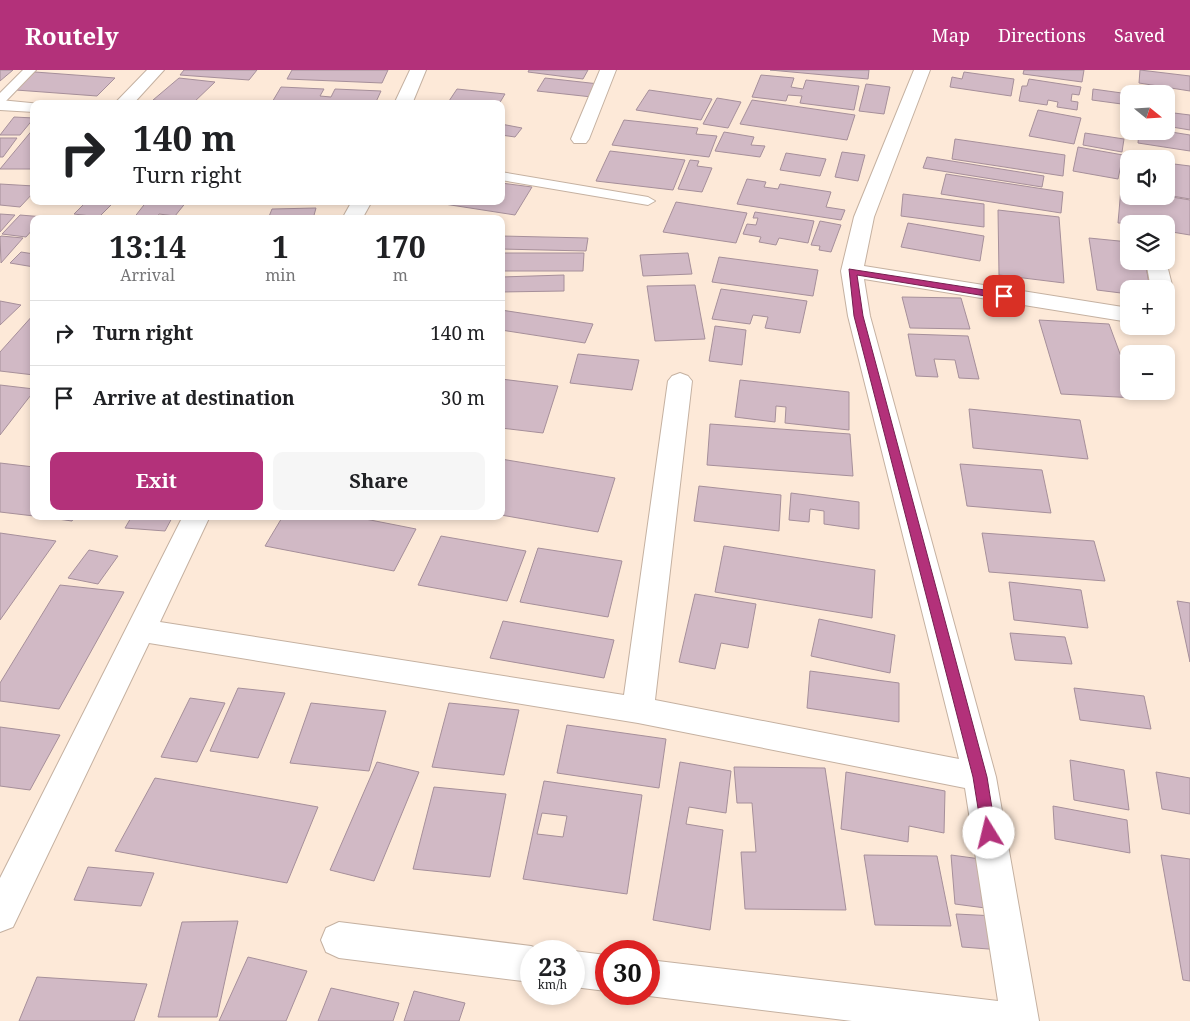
<!DOCTYPE html>
<meta charset="utf-8">
<style>
body{margin:0;font-family:"Noto Serif",serif;background:#f6f6f6;color:#202124;height:100vh;display:flex;flex-direction:column;font-size:19px;white-space:nowrap}
*{box-sizing:border-box;margin:0}
p{font-size:16px;color:#757577}
.icon{flex:none;width:28px;height:28px;fill:none;stroke:currentColor;stroke-width:2;stroke-linecap:round;stroke-linejoin:round}
.map{position:relative;flex:1;overflow:hidden}
.panel{position:absolute;left:30px;top:145px;width:475px;height:305px;display:flex;flex-direction:column;background:#fff;border-radius:10px;box-shadow:0 2px 8px #0003}
.panel>*{flex:none}
.hud{position:absolute;left:30px;top:30px;width:475px;height:105px;border-radius:10px;box-shadow:0 2px 8px #0003;background:#fff;color:#202124;overflow:hidden}
.needle{width:32px;rotate:108deg}
.buttons{position:absolute;left:1120px;top:15px;display:grid;gap:10px}
.buttons a{display:grid;place-items:center;width:55px;height:55px;border-radius:10px;background:#fff;box-shadow:0 2px 8px #0003;font-size:25px}
.speed{position:absolute;left:520px;top:870px;display:flex;gap:10px;font-size:25px;font-weight:700;text-align:center}
.speed>*{display:grid;place-content:center;width:65px;height:65px;border-radius:50%;background:#fff;box-shadow:0 2px 8px #0003;line-height:1}
.speed small{font-size:12px;font-weight:400}
.speed .limit{border:8px solid #d22;background:#fff;color:#111}
.pin{position:absolute;display:grid;place-items:center;width:42px;height:42px;color:#fff;margin:-21px;border-radius:10px;box-shadow:0 2px 8px #0006}
.me{position:absolute;width:55px;margin:-28px;rotate:351deg;stroke-linejoin:round;filter:drop-shadow(0 0 4px #0008)}
.turn{display:flex;align-items:center;gap:18px;height:105px;padding:0 20px;font-size:22px}
.turn .icon{width:65px;height:65px;stroke-width:2.5}
.turn b{display:block;font-size:35px;line-height:42px}
.eta{display:flex;justify-content:space-evenly;align-items:center;height:85px;text-align:center}
.eta b{font-size:30px;font-weight:700;line-height:35px}
.action{display:flex;gap:10px;margin-top:auto;padding:10px 20px}
.action a{flex:1;height:58px;border-radius:10px;background:#b3317a;color:#fff;font-size:20px;font-weight:700;line-height:58px;text-align:center}
.action a+a{background:#f6f6f6;color:#202124}
ul{padding:0;list-style:none}
li{display:flex;align-items:center;gap:15px;height:65px;padding:0 20px;border-top:1px solid #e0e0e0}
li div{flex:1}
li b{display:block;font-size:19px}
li em{font-style:normal}
header{display:flex;align-items:center;gap:30px;box-sizing:border-box;height:70px;padding:0 25px;background:#b3317a;color:#fff}
header strong{font-size:24px}
nav{display:flex;gap:28px;margin-inline-start:auto;font-size:18px}
.map>svg:first-child{display:block}
.building{fill:#d1b9c5;stroke:#a68f9a;fill-rule:evenodd}
.lines{fill:none;stroke-linecap:round;stroke-linejoin:round}
.lane-casing{stroke:#c5b1a1;stroke-width:2}
.street-casing{stroke:#c5b1a1;stroke-width:2}
.lane{fill:#fff;fill-rule:evenodd}
.street{fill:#fff;fill-rule:evenodd}
.route{fill:#b3317a;stroke:#74204f}
</style>
<header>
<strong>Routely</strong>
<nav><a>Map</a><a>Directions</a><a>Saved</a></nav>
</header>
<div class="map">
<svg width="1190" height="951" viewBox="0 0 1190 951">
<rect width="100%" height="100%" fill="#fde9d8"/>
<path class="building" d="M0 0H13L0 11Z
M184 0H257L249 10 180 5Z
M292 0H388L382 13 287 9Z
M529 0H588L583 9 528 2Z
M770 0H869L868 9Z
M1024 0H1084L1082 12 1023 4Z
M1140 0 1190 6V21L1139 13Z
M35 2 115 8 97 26 16 20Z
M964 2 1014 9 1011 26 950 17 952 7 962 9Z
M761 5 794 8 791 17 803 19 806 10 859 16 854 40 800 33 802 26 788 25 786 31 752 27Z
M179 8 215 12 192 34 153 30Z
M545 8 599 14 592 27 537 21Z
M1029 9 1081 17 1079 25 1072 24 1071 31 1078 32 1077 40 1057 37 1058 32 1048 30 1047 35 1019 31 1022 16H1027Z
M866 14 890 17 884 44 859 41Z
M281 17 324 19 320 26 331 27 335 19 381 21 375 34H271Z
M457 19 505 24 499 34H447Z
M1093 19 1129 24V35L1092 30Z
M649 20 712 29 701 50 636 40Z
M717 28 741 32 728 58 703 54Z
M752 30 855 45 847 70 740 54Z
M1038 40 1081 48 1074 74 1029 66Z
M1166 42 1190 45V60L1166 56Z
M14 47 34 48 20 65H0Z
M624 50 698 58 696 64 717 66 709 87 612 75Z
M501 54 522 58 515 67 501 65Z
M34 58V99H0Z
M1139 61H1165L1190 65V81L1138 73Z
M724 62 754 67 751 75 765 76 760 87 715 81Z
M1085 63 1124 69 1122 82 1083 75Z
M0 68H17L3 87H0Z
M955 69 1065 85 1063 106 952 89Z
M1078 77 1123 85 1118 109 1073 101Z
M610 81 685 90 673 120 596 111Z
M842 82 865 85 858 111 835 107Z
M786 83 826 89 820 106 780 100Z
M927 87 1044 106 1042 117 923 98Z
M690 90 699 91 697 96 712 98 702 122 678 119Z
M1166 93 1190 96V129L1166 125Z
M946 104 1063 122 1061 143 941 124Z
M747 109 766 112 764 117 778 119 780 114 831 122 826 137 845 140 841 150 737 134Z
M501 113 532 117 515 145 425 131H501Z
M0 114 34 116V122L20 137 0 135Z
M1121 118 1129 120V126H1166L1190 130V165L1166 161V154L1118 153Z
M903 124 984 134V157L901 146Z
M87 131H115L99 147 74 144Z
M147 131H187L175 146 159 144 156 149H133Z
M676 132 747 143 736 173 663 162Z
M316 138 313 149H268L272 139Z
M998 140 1059 147 1064 213 999 205Z
M755 142 814 151 808 173 779 168 776 175 759 172 761 167 743 164 747 154 756 155 758 148H753Z
M0 144 15 145 0 162Z
M20 145 44 147 34 149V158L26 167 2 164Z
M820 151 841 155 831 182 819 180 820 176 811 175Z
M908 153 984 166 980 191 901 177Z
M1 166 23 168 1 193 0 167Z
M501 166 588 168 586 181 501 179Z
M1089 168 1129 172V191H1145L1150 219H1129V224L1097 220Z
M21 182 34 184V197L10 193Z
M501 183H584L583 201H501Z
M688 183 692 204 643 206 640 185Z
M719 187 818 200 813 226 712 212Z
M564 205V221L501 222V207Z
M695 215 705 269 655 271 647 216Z
M721 219 807 231 800 263 765 258 768 247 753 245 750 254 712 249Z
M902 227 961 228 970 259 910 258Z
M0 231 21 235 0 255Z
M501 240 593 254 585 273 501 260Z
M34 244V305L0 301V282Z
M1039 250 1109 254 1129 308V321H1134L1136 328 1061 324Z
M715 256 746 260 742 295 709 291Z
M908 264 968 266 979 309 959 308 955 290 934 289 938 307 916 306Z
M578 284 639 290 632 320 570 313Z
M501 309 558 316 543 363 501 358Z
M740 310 849 322V360L785 353 786 337 776 336 775 352 735 347Z
M0 315 34 319V321L0 365Z
M969 339 1080 350 1088 389 973 378Z
M710 354 850 364 853 406 707 395Z
M501 389 615 408 598 462 501 445Z
M0 393 34 397V446L0 442Z
M960 394 1042 400 1051 443 967 436Z
M699 416 781 425 779 461 694 451Z
M791 423 859 432V459L824 454V441L810 439 809 452 789 450Z
M36 446H75L72 451Z
M132 446H173L165 461 125 458Z
M283 446H350L416 459 394 501 265 476Z
M0 463 56 471 0 550Z
M982 463 1094 471 1105 511 989 502Z
M441 466 526 481 507 531 418 515Z
M724 476 875 500 872 548 715 522Z
M538 478 622 491 608 547 520 532Z
M89 480 118 486 98 514 68 508Z
M1009 512 1081 520 1088 558 1014 550Z
M60 515 124 522 59 639 0 631V613Z
M695 524 756 534 748 578 721 573 715 599 679 592Z
M1177 531 1190 533V592Z
M819 549 895 565 890 603 811 586Z
M503 551 614 570 604 608 490 588Z
M1010 563 1065 567 1072 594 1015 590Z
M810 601 899 613V652L807 638Z
M238 618 285 623 258 688 210 681Z
M1074 618 1144 626 1151 659 1080 650Z
M190 628 225 633 197 692 161 687Z
M311 633 386 641 369 701 290 693Z
M449 633 519 640 504 705 432 697Z
M567 655 666 669 659 718 557 703Z
M0 657 60 665 30 720 0 716Z
M1070 690 1124 700 1129 740 1074 730Z
M377 692 419 702 374 811 330 800Z
M680 692 731 701 726 743 689 737 686 754 723 760 710 860 653 850Z
M734 697 825 698 846 840 745 839 741 782H756L752 733H737Z
M846 702 945 721 944 763 909 756 908 772 841 759Z
M1156 702 1190 708V744L1162 739Z
M155 708 318 737 287 813 115 781Z
M544 711 642 725 627 824 523 809ZM542 743 567 746 563 767 537 764Z
M434 717 506 724 490 807 413 799Z
M1053 736 1127 750 1130 783 1055 769Z
M864 785 937 786 951 856 875 855Z
M951 785 988 790 993 839 955 834Z
M1161 785 1190 789V911L1183 910Z
M88 797 154 803 141 836 74 830Z
M956 844 996 846 1002 880 962 877Z
M238 851 217 947H158L182 852Z
M248 887 307 901 286 951H219Z
M37 907 147 914 134 951H19Z
M331 918 399 933 393 951H318Z
M414 921 465 933 459 951H404Z"/>
<g class="lines">
<g class="lane-casing">
<path id="lane" d="M23 0H36L4 33 0 34V23Z
M501 102 648 127 655 131 648 135 501 110Z"/>
</g>
<g class="street-casing">
<path id="street" d="M147 0H164L133 34H114Z
M410 0H426L412 34H394Z
M600 0H616L589 69 586 73H574L571 69Z
M914 0H930L874 147 864 196 1129 238V252L864 209 870 246 996 707 1039 951H852L649 926 642 924H649V890L998 931 965 718 638 653 149 573 13 857 0 862V808L183 446H210L160 552 624 625 668 311 672 306 680 303 688 306 692 311 655 630 959 689 848 246 841 201 854 147Z
M0 30 41 34H34V42L0 40Z
M352 131H372L362 149H342Z
M1146 191H1166L1173 219 1170 224H1166V219H1151Z
M339 852 531 876 544 881H531V912L339 888 326 882 321 870 326 858Z
M573 881H574L606 885V921L574 917Z"/>
</g>
<use href="#lane" class="lane"/>
<use href="#street" class="street"/>
</g>
<path class="route" d="M849 199 1004 223 1009 226 1004 229 857 205 863 246 987 707 996 763 994 768 989 770 984 768 982 763 973 707 854 246Z"/>
</svg>
<div class="buttons">
<a><svg class="needle" viewBox="-14 -14 28 28"><path d="M0-13l5 13h-10z" fill="#e53935"/><path d="M0 13l5-13h-10z" fill="#757577"/></svg></a>
<a><svg class="icon" aria-label="sound" viewBox="0 0 24 24"><path d="M4 9h4l5-4v14l-5-4H4zM17 9q2 3 0 6"/></svg></a>
<a><svg class="icon" aria-label="layers" viewBox="0 0 24 24"><path d="M12 4l9 5-9 5-9-5zM3 14l9 5 9-5"/></svg></a>
<a>+</a>
<a>−</a>
</div>
<div class="speed"><div>23<small>km/h</small></div><div class="limit">30</div></div>
<div class="pin" style="left:1004px;top:226px;background:#d93025"><svg class="icon" aria-label="arrive" viewBox="0 0 24 24"><path d="M6 21V4h12l-3 4 3 4H6"/></svg></div>
<svg class="me" style="left:989px;top:763px" viewBox="-20 -20 40 40"><circle r="19" fill="#fff"/><path d="M0-13L10 11 0 6-10 11z" fill="#b3317a"/></svg>
<div class="hud">
<div class="turn"><svg class="icon" aria-label="right" viewBox="0 0 24 24"><path d="M7 20v-9h11M14 6l5 5-5 5"/></svg><div><b>140 m</b>Turn right</div></div>
</div>
<section class="panel">
<div class="eta">
<div><b>13:14</b><p>Arrival</p></div>
<div><b>1</b><p>min</p></div>
<div><b>170</b><p>m</p></div>
</div>
<ul>
<li><svg class="icon" aria-label="right" viewBox="0 0 24 24"><path d="M7 20v-9h11M14 6l5 5-5 5"/></svg><div><b>Turn right</b></div><em>140 m</em></li>
<li><svg class="icon" aria-label="arrive" viewBox="0 0 24 24"><path d="M6 21V4h12l-3 4 3 4H6"/></svg><div><b>Arrive at destination</b></div><em>30 m</em></li>
</ul>
<div class="action"><a>Exit</a><a>Share</a></div>
</section>
</div>
